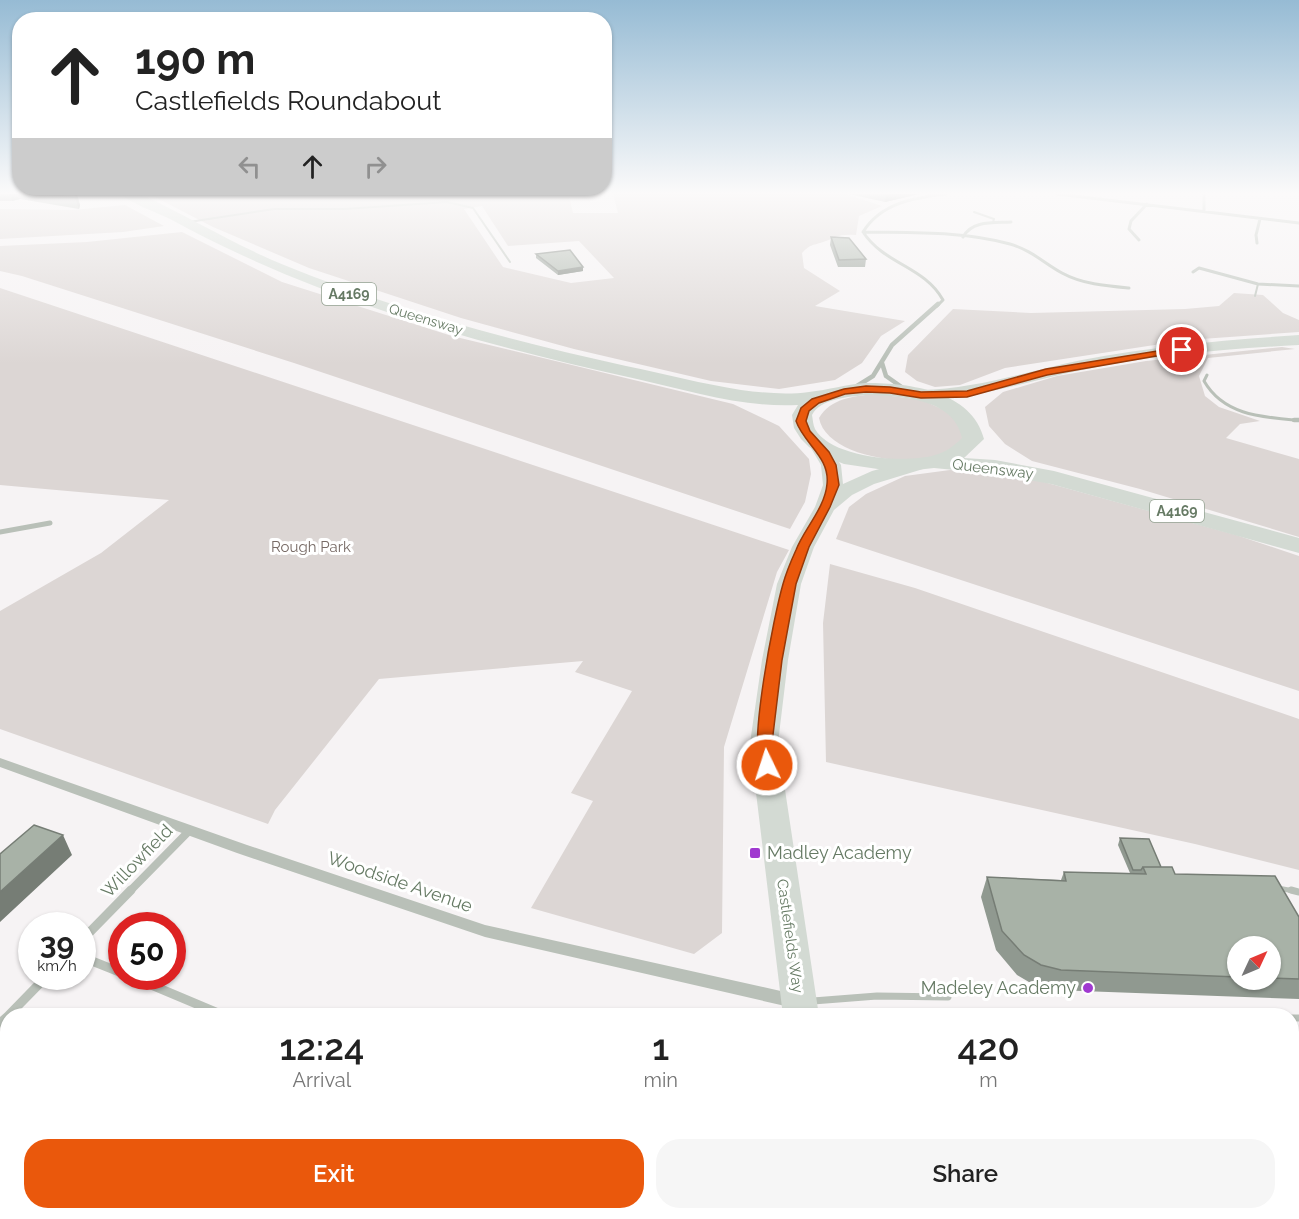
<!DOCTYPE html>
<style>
body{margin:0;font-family:Raleway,sans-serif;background:#f6f6f6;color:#222;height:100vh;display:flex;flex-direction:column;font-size:22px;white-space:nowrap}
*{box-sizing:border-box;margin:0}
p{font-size:20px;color:#767676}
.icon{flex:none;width:33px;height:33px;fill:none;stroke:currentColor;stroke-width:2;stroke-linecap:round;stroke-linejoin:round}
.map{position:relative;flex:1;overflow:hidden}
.sheet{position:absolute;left:0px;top:1008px;width:1299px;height:212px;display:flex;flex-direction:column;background:#fff;border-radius:24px 24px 0 0;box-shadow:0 2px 4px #0004}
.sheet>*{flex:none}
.hud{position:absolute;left:12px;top:12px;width:600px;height:183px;border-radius:24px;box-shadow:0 2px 4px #0004;background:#fff;color:#222;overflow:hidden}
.needle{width:39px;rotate:46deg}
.controls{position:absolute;left:1227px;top:936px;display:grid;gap:12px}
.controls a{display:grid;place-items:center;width:54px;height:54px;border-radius:50%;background:#fff;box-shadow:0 2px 4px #0004;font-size:30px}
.speed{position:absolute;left:18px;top:912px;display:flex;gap:12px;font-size:30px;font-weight:700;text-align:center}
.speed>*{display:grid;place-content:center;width:78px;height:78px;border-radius:50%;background:#fff;box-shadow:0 2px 4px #0004;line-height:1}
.speed small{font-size:15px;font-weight:400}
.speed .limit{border:9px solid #d22;background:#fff;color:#111}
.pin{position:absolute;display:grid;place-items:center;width:51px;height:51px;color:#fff;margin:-26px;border:3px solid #fff;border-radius:50%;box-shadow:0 2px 6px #0007}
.me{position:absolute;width:66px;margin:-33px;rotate:356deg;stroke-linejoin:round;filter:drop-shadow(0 0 4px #0008)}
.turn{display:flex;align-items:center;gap:21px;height:126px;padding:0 24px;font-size:27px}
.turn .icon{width:78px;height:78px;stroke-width:2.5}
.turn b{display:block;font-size:42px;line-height:51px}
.lanes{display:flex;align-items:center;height:57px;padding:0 24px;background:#0003;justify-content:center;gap:30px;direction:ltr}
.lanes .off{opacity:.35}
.eta{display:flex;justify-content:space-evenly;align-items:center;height:102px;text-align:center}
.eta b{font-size:36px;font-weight:600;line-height:42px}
.primary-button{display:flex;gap:12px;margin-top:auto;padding:12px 24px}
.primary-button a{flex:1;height:69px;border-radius:24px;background:#ea580c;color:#fff;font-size:24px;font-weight:600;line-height:69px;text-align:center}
.primary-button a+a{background:#f6f6f6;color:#222}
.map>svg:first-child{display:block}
.green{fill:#dcd6d4;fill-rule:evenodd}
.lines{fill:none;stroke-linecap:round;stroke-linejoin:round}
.service-far3{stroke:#b9c0b8;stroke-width:2}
.service-far2{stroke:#b9c0b8;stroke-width:3}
.service-far1{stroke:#b9c0b8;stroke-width:5}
.service{stroke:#b9c0b8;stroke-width:7}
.minor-far4{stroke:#b9c0b8;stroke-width:3}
.minor-far3{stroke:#b9c0b8;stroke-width:4.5}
.minor-far2{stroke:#b9c0b8;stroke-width:5}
.minor-far1{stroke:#b9c0b8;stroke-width:8}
.minor{stroke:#b9c0b8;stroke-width:9}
.tertiary{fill:#b9c0b8;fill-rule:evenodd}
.secondary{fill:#d3dad3;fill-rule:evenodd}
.primary{fill:#d3dad3;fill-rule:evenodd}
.wall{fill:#909990;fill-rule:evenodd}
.shaded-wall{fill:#767d75}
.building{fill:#a8b2a7;stroke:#767d75;stroke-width:1.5}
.route{fill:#ea580c;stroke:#983908;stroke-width:1.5}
.poi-dot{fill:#a039d0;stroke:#fff;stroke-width:2}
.labels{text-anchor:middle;stroke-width:6;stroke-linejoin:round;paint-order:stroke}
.shield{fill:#fff;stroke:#94a292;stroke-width:1.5}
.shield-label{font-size:14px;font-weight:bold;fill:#667a64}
.far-street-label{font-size:14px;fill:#667a64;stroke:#fff}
.street-label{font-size:15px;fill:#667a64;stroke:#fff}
.park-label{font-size:15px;fill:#786b66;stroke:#fff}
.near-poi-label{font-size:18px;fill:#667a64;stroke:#fff;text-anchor:start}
.near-street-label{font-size:18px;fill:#667a64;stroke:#fff}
</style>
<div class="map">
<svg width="1299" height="1219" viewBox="0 0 1299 1219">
<rect width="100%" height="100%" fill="#f6f3f4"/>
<path class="green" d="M149 194H594L569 196 573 213H618L613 194H846L882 206 859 216 856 235C837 234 838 237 823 242 811 246 811 244 802 253L804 268 840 291 815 306 905 321 881 336 862 363 835 380 779 389 711 381 574 349 461 318 309 268 213 227ZM482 206 508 246 579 241 614 278 571 283 503 267 464 209Z
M125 205 164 226 123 232 0 239V209L73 210Z
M182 232 282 282 452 336 733 404 779 426 809 459 811 474 805 502 790 529 294 363 22 276 0 271V246L87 242Z
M0 288 789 550 777 572 724 747 722 933 694 954 531 908 593 801 571 793 632 691 575 672 583 661 379 679 275 810 268 824 0 729V611L101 553 169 500 0 485Z
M1234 293 1263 295 1283 313 1299 320V332L1187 340 1005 368 960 385 935 387 917 381 905 372 908 355 953 309 1031 313 1185 309 1219 306Z
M1282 347 1295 349 1208 358 1199 376 1205 396 1219 407 1260 421 1240 424 1226 438 1299 459V537L1140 489 1032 461 1005 444 989 426 985 407 1003 392 1057 376 1146 361Z
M876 394 922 400 957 416 966 437C959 443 951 450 943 454 912 469 826 457 819 418 831 398 854 396 876 394Z
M950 470 1022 476 1236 535 1299 556V691L836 539 849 507 866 494 905 476Z
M830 564 915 588 1299 719V870L1195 844 826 762 823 623Z
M1292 1193 1299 1210V1219H1089L1087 1212H1292Z"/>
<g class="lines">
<path class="service-far3" d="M974 212 994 219 993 222
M189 222 274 209H345L447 202 473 208 510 262
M1255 296 1258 284"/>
<path class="service-far2" d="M1207 375 1204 381C1223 414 1259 417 1294 420"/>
<path class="service-far1" d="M1278 888 1299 892"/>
<path class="service" d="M1291 890 1299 892
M813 1001 877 996 948 997
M1292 1018H1299"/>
<path class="minor-far4" d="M1057 194 1299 223
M1204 194V211
M863 232C912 233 963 231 1010 244 1031 250 1044 263 1062 273 1082 284 1106 286 1129 288
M963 237C972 220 994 223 1011 222
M1139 240 1129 229 1131 221 1147 204
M1257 243 1256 235 1260 219
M1193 272 1199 268 1258 284 1299 286
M937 306 943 300C924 266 885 265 863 232 881 203 913 198 945 194"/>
<path class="minor-far3" d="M882 363 886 376 903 388
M857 386 873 376 892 345 938 304
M1294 420H1299"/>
<path class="minor-far2" d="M0 532 50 523"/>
<path class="minor-far1" d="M129 892 190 830"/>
<path class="minor" d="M82 940 131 890
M82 957 122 973
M130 976 225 1016
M8 1016 47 976
M0 1023 8 1016
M308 1219 312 1212"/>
<path class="tertiary" d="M0 758 247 845 485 925 794 994 800 996 802 1001 800 1006 794 1008 485 937 237 853 0 767Z"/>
<path class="secondary" d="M1299 335V345C1226 349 1153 355 1082 370 1028 381 977 399 921 400L915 399 912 395 915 391 921 390C977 389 1028 371 1082 360 1153 346 1226 340 1299 335Z
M817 437 824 439 841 465 843 484 872 471 916 459 923 461 926 465 923 469 874 484 852 495 834 510 814 547 801 584 788 660 778 743 819 1016H783L750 743 762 660 777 584 792 547 815 507 823 485 821 465 808 443 810 439Z
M807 1212H849L850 1219H808Z"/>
<path class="primary" d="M122 194 142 195C190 217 235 245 284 265 394 310 510 340 626 366 665 374 703 384 741 390 764 393 787 395 809 392 828 390 847 384 867 383 910 383 972 391 984 439L964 458 995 460 1054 471 1299 538V553L1051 484 995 474 934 468 898 472 844 464 824 456 809 447 801 439 794 428 792 415 798 405C744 408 690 391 637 379 475 343 316 299 170 219 158 213 129 203 122 194ZM866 395C900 396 954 398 962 438 954 446 946 452 935 455 906 464 831 458 815 429 813 425 813 420 812 415 821 398 849 397 866 395Z"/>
</g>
<path class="wall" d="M0 194H76L80 205 79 209 20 199 12 201H0Z
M849 194H919L885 202Z
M831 237 866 259 865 267H838L830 245Z
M536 254 583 271 558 275 536 258Z
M1120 838 1161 867 1175 874 1299 917V999L1054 990 1034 985 1017 975 996 950 981 897 987 877 1061 880 1064 872 1130 873 1118 845ZM1238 946H1270V980H1238Z
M8 1040V1069L0 1057V1048Z
M425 1212H508L514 1219H430Z"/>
<path class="shaded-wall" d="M10 194H18L20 199 12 201Z
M77 194 80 205 79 209 75 198Z
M892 194H919L885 202 886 195Z
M583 267V271L558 275V271Z
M63 835 72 855 0 922V892Z
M8 1173V1208L0 1216V1182Z"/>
<path class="building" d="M49 194H77L75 198Z
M831 237 849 238 866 259 839 260Z
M570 250 583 267 558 271 536 254Z
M34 825 63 835 0 892V854Z
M1120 838 1149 839 1161 867H1143L1141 870H1133Z
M1143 867H1172L1175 874 1275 876 1299 917V979L1270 978V946H1238V977L1061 970 1041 965 1024 955 1002 931 987 877 1066 881 1064 872 1146 874Z
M35 1011 45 1016H31Z
M8 1040V1057L0 1053V1048Z
M0 1138 8 1141V1173L0 1182Z
M435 1212H508L514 1219H440Z"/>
<linearGradient id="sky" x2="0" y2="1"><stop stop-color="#96bbd4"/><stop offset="0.53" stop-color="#fbfafa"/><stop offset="1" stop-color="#fbfafa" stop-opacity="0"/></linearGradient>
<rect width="1299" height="364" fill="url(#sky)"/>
<path class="route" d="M1182 347 1186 350 1185 351 1047 375 967 397 921 398 890 393 866 392 845 394 819 403 809 411 806 421 810 431 829 452 836 465 839 485 830 507 809 547 796 584 782 660 772 743 775 765 773 769H761C748 746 774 615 783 584 786 573 791 561 796 550 804 529 825 508 827 484 830 457 804 444 796 421L801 408 812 399 844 389 866 386 890 387 921 392 967 391 1046 369Z"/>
<g class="poi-dot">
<rect x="749" y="847" width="12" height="12" rx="3"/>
<circle cx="1088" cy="988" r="6"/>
</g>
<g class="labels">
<g class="shield">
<rect x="322" y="283" width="54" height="22" rx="4.5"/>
<rect x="1150" y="500" width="54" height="22" rx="4.5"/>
</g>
<g class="shield-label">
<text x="349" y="299">A4169</text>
<text x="1177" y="516">A4169</text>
</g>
<g class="far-street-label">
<text transform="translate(426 319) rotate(17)" y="5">Queensway</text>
</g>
<g class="street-label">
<text transform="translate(993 469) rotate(7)" y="5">Queensway</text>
<text transform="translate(790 936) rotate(82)" y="5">Castlefields Way</text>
</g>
<g class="park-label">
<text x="311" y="552">Rough Park</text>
</g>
<g class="near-poi-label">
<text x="767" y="859">Madley Academy</text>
<text x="1076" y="994" text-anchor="end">Madeley Academy</text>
</g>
<g class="near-street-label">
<text transform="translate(137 861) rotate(-46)" y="6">Willowfield</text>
<text transform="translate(400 882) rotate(19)" y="6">Woodside Avenue</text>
</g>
</g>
</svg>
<div class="controls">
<a><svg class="needle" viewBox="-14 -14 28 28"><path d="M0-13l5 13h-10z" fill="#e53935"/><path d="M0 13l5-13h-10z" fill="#767676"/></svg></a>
</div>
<div class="speed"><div>39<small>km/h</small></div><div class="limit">50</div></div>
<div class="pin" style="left:1182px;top:350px;background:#d93025"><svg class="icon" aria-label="arrive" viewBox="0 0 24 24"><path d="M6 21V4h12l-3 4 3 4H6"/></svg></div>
<svg class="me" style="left:767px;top:765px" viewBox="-20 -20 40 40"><circle r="17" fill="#ea580c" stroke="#fff" stroke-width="3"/><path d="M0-11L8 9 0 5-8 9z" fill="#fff"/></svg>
<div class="hud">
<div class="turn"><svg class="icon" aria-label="ahead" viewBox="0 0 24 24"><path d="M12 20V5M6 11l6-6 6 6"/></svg><div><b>190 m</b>Castlefields Roundabout</div></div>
<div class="lanes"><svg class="icon off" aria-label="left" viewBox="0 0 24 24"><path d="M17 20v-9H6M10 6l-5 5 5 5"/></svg><svg class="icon" aria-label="ahead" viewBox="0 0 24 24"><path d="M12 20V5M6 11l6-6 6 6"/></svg><svg class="icon off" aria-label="right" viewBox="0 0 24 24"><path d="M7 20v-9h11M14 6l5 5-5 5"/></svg></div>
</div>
<section class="sheet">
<div class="eta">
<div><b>12:24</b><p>Arrival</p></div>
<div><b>1</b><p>min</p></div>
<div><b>420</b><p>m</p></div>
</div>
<div class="primary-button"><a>Exit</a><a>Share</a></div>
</section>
</div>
